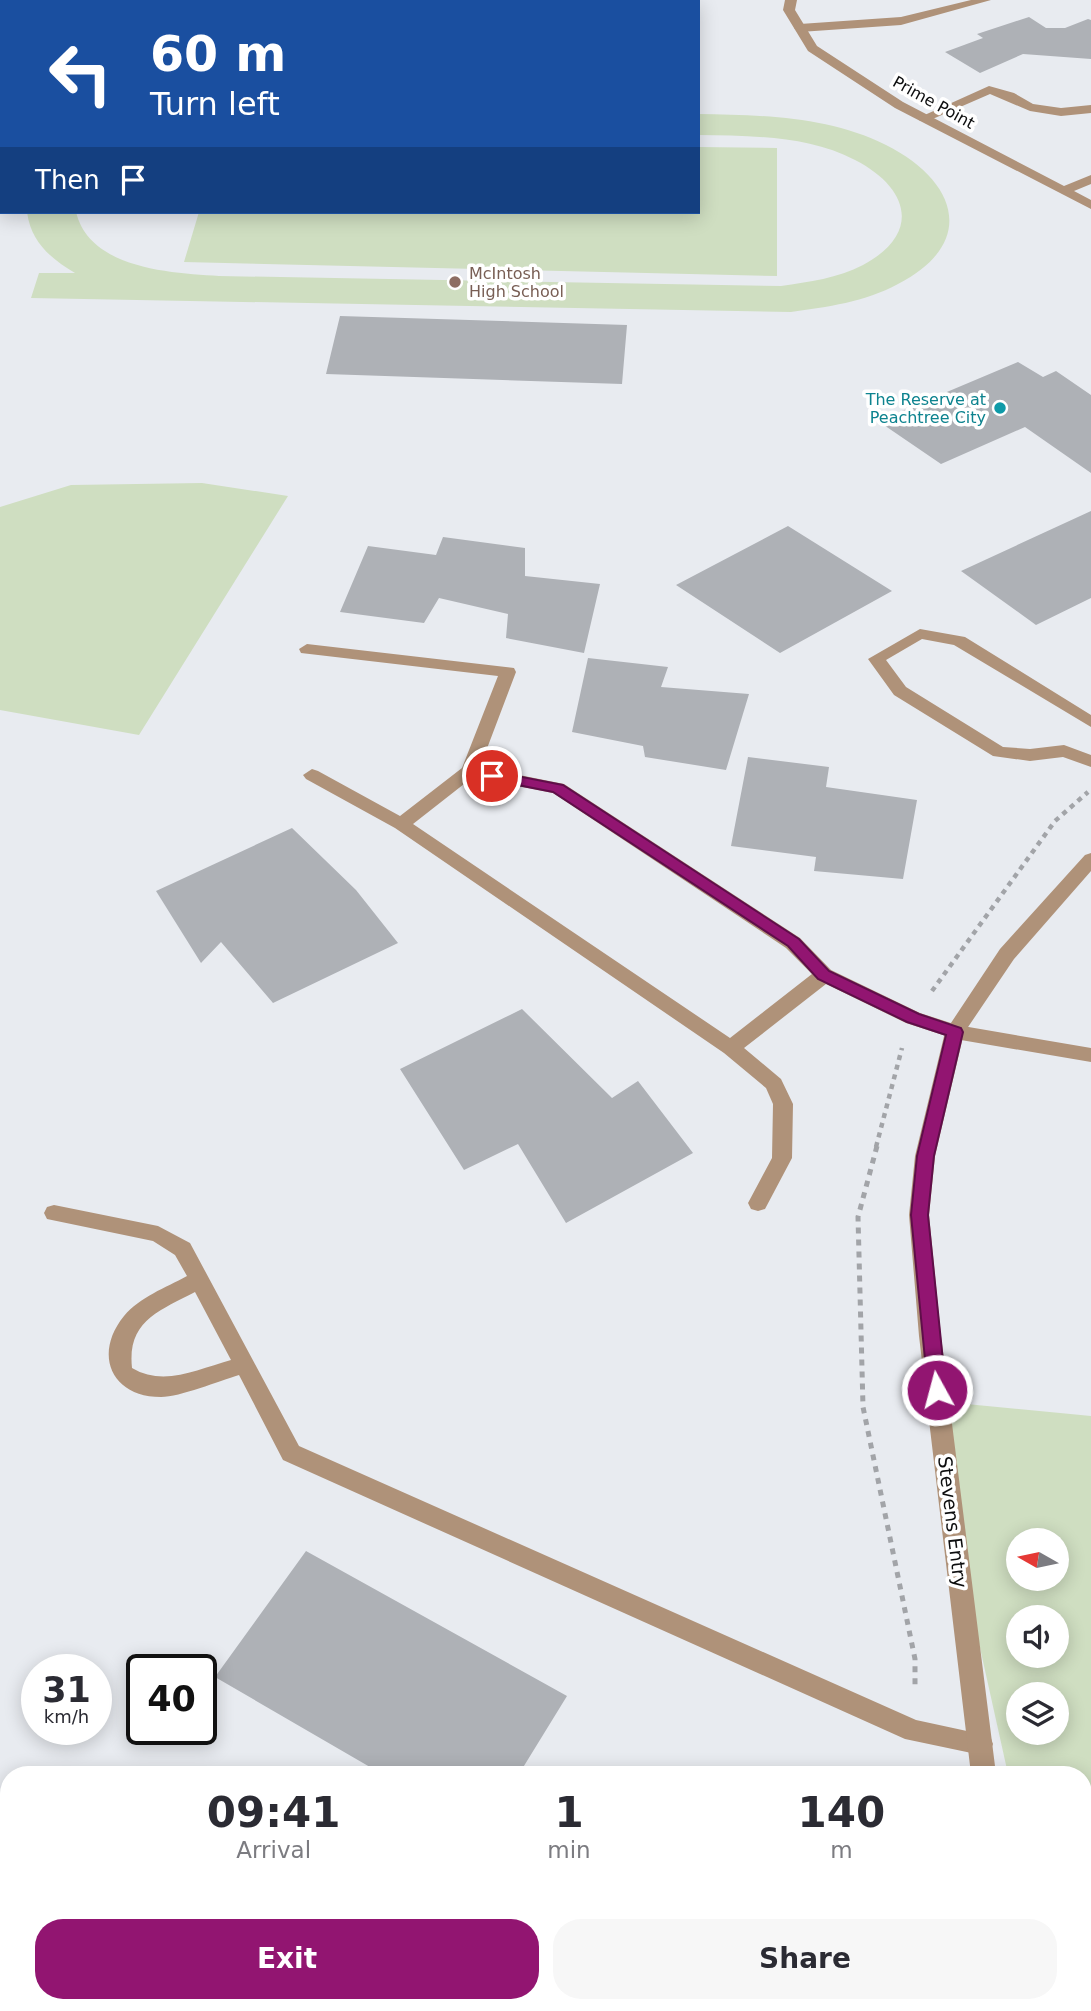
<!DOCTYPE html>
<style>
body{margin:0;font-family:"DejaVu Sans",sans-serif;background:#f7f7f7;color:#2b2b33;height:100vh;display:flex;flex-direction:column;font-size:26px;white-space:nowrap}
*{box-sizing:border-box;margin:0}
p{font-size:23px;color:#7c7c81}
.icon{flex:none;width:38px;height:38px;fill:none;stroke:currentColor;stroke-width:2;stroke-linecap:round;stroke-linejoin:round}
.map{position:relative;flex:1;overflow:hidden}
.side{position:absolute;left:0px;top:1766px;width:1092px;height:247px;display:flex;flex-direction:column;background:#fff;border-radius:28px 28px 0 0;box-shadow:0 4px 18px #0003}
.side>*{flex:none}
.top-card{position:absolute;left:0px;top:0px;width:700px;height:214px;box-shadow:0 4px 18px #0003;background:#1a4fa0;color:#fff;overflow:hidden}
.needle{width:46px;rotate:279deg}
.buttons{position:absolute;left:1006px;top:1528px;display:grid;gap:14px}
.buttons a{display:grid;place-items:center;width:63px;height:63px;border-radius:50%;background:#fff;box-shadow:0 4px 18px #0003;font-size:35px}
.speed{position:absolute;left:21px;top:1654px;display:flex;gap:14px;font-size:35px;font-weight:700;text-align:center}
.speed>*{display:grid;place-content:center;width:91px;height:91px;border-radius:50%;background:#fff;box-shadow:0 4px 18px #0003;line-height:1}
.speed small{font-size:18px;font-weight:400}
.speed .limit{border:4px solid #111;border-radius:10px;background:#fff;color:#111}
.pin{position:absolute;display:grid;place-items:center;width:60px;height:60px;color:#fff;margin:-30px;border:4px solid #fff;border-radius:50%;box-shadow:0 2px 7px #0007}
.me{position:absolute;width:77px;margin:-38px;rotate:353deg;stroke-linejoin:round;filter:drop-shadow(0 0 5px #0008)}
.turn{display:flex;align-items:center;gap:24px;height:147px;padding:0 35px;font-size:32px}
.turn .icon{width:91px;height:91px;stroke-width:2.5}
.turn b{display:block;font-size:49px;line-height:60px}
.then{display:flex;align-items:center;height:66px;padding:0 35px;background:#0003;gap:14px;font-size:26px}
.eta{display:flex;justify-content:space-evenly;align-items:center;height:119px;text-align:center}
.eta b{font-size:42px;font-weight:800;line-height:49px}
.cta{display:flex;gap:14px;margin-top:auto;padding:14px 35px}
.cta a{flex:1;height:80px;border-radius:28px;background:#921571;color:#fff;font-size:28px;font-weight:800;line-height:80px;text-align:center}
.cta a+a{background:#f7f7f7;color:#2b2b33}
.map>svg:first-child{display:block}
.green{fill:#cfdec1;fill-rule:evenodd}
.building{fill:#aeb1b6}
.lines{fill:none;stroke-linecap:round;stroke-linejoin:round}
.path-far1{stroke:#a2a4a8;stroke-width:4.5;stroke-dasharray:5 5;stroke-linecap:butt}
.path{stroke:#a2a4a8;stroke-width:5;stroke-dasharray:6 6;stroke-linecap:butt}
.service{fill:#af9279;fill-rule:evenodd}
.minor{fill:#af9279;fill-rule:evenodd}
.tertiary{fill:#af9279;fill-rule:evenodd}
.route{fill:#921571;stroke:#5f0e49;stroke-width:2}
.education-dot{fill:#8d6e63;stroke:#fff;stroke-width:2.5}
.culture-dot{fill:#0f9aa8;stroke:#fff;stroke-width:2.5}
.labels{text-anchor:middle;stroke-width:7;stroke-linejoin:round;paint-order:stroke}
.far-street-label{font-size:16px;fill:#0c0d0e;stroke:#fff}
.far-education-label{font-size:16px;fill:#785e54;stroke:#fff;text-anchor:start}
.far-culture-label{font-size:16px;fill:#0d838f;stroke:#fff;text-anchor:end}
.street-label{font-size:19px;fill:#0c0d0e;stroke:#fff}
</style>
<div class="map">
<svg width="1091" height="2011" viewBox="0 0 1091 2011">
<rect width="100%" height="100%" fill="#e8ebf0"/>
<path class="green" d="M82 0H541V2H82Z
M698 114C761 115 828 116 886 145 956 180 979 242 898 284 865 302 827 307 791 312L31 298 39 273H75C50 258 31 242 27 212H76C90 269 171 273 219 276L781 286C809 282 838 278 863 265 923 233 908 187 855 160 807 135 751 136 698 135Z
M698 147 777 148V276L184 262 199 212H698Z
M202 483 288 496 139 735 0 710V507L71 485Z
M925 1400 1091 1416V2011H1061L1059 2004H1083V1774H1008ZM1018 1540H1057V1578H1018ZM1018 1617H1057V1656H1018ZM1018 1694H1057V1732H1018Z"/>
<path class="building" d="M1029 17 1046 28H1065L1088 19 1091 20V59L1023 54 980 73 945 52 983 38 977 34Z
M340 316 627 325 622 384 326 374Z
M1018 362 1043 377 1056 371 1091 395V473L1025 427 941 464 878 421Z
M1091 511V598L1036 625 961 571Z
M788 526 892 591 780 653 676 585Z
M443 537 525 548V576L600 584 584 653 506 638 508 614 439 598 424 623 340 612 368 546 436 555Z
M588 658 668 667 661 687 749 694 726 770 645 757 643 746 572 732Z
M748 757 829 767 826 787 917 800 903 879 814 871 816 857 731 846Z
M292 828 356 890 398 943 273 1003 221 942 201 963 156 891Z
M522 1009 612 1098 638 1081 693 1153 566 1223 518 1144 464 1170 400 1069Z
M306 1551 567 1696 519 1774H382L215 1677Z"/>
<g class="lines">
<path class="path-far1" d="M932 991 1055 821 1088 792
M876 1147 902 1048"/>
<path class="path" d="M877 1146 858 1217 863 1407 915 1659V1690
M909 1774 910 1765
M885 2011 886 2004"/>
<path class="service" d="M971 0H991L901 25 800 32 794 28 800 24 901 17Z
M989 86 1014 93 1033 104 1061 108 1091 105V113L1061 116 1030 111 990 94 928 121H920L918 118Z
M920 629 965 637 1091 715V727L954 645 922 639 886 660 906 687 1003 747 1030 749 1064 745 1091 755V767L1063 757 1030 761 993 756 894 695 868 659Z
M307 644 514 668 516 672 480 767 564 784 800 938 831 970 920 1013 957 1025 1091 1048V1062L955 1039 906 1023 826 984 744 1048 781 1079 793 1104 792 1158 765 1209 758 1211 751 1209 748 1203 772 1158 773 1104 766 1088 724 1053 395 828 306 779 303 775 312 769 318 771 400 816 462 768 498 676 301 653 299 649ZM473 777 553 793 786 948 812 974 730 1038 413 824Z
M54 1205 158 1226 190 1243 299 1446 916 1720 990 1736 993 1744 990 1752 981 1755 905 1739 283 1460 239 1375C219 1381 180 1397 161 1397 111 1397 93 1354 124 1316 140 1297 165 1288 187 1276L175 1255 153 1241 47 1219 44 1213 47 1207ZM195 1292 231 1360C198 1369 164 1387 132 1368 127 1321 159 1311 195 1292Z"/>
<path class="minor" d="M785 0H797L795 10 817 46 903 102 1064 186 1091 175V184L1074 191 1091 200V209L895 108 808 51 783 10Z"/>
<path class="tertiary" d="M1091 853V871L1014 959 964 1033 935 1156 929 1215 941 1336 996 1774H971L919 1336 909 1215 915 1156 945 1032 1000 949 1085 855Z
M977 2004H1003V2011H977Z"/>
</g>
<path class="route" d="M492 771 563 785 799 939 829 971 919 1014 961 1028 963 1032 934 1156 928 1215 946 1390 943 1396 937 1398 930 1396 928 1390 911 1215 917 1156 946 1035 907 1022 818 979 788 946 553 792 487 779 485 776Z"/>
<circle class="education-dot" cx="455" cy="282" r="7"/>
<circle class="culture-dot" cx="1000" cy="408" r="7"/>
<g class="labels">
<g class="far-street-label">
<text transform="translate(934 102) rotate(29)" y="6">Prime Point</text>
</g>
<g class="far-education-label">
<text x="469" y="279">McIntosh<tspan x="469" dy="18">High School</tspan></text>
</g>
<g class="far-culture-label">
<text x="986" y="405">The Reserve at<tspan x="986" dy="18">Peachtree City</tspan></text>
</g>
<g class="street-label">
<text transform="translate(953 1522) rotate(83)" y="7">Stevens Entry</text>
</g>
</g>
</svg>
<div class="buttons">
<a><svg class="needle" viewBox="-14 -14 28 28"><path d="M0-13l5 13h-10z" fill="#e53935"/><path d="M0 13l5-13h-10z" fill="#7c7c81"/></svg></a>
<a><svg class="icon" aria-label="sound" viewBox="0 0 24 24"><path d="M4 9h4l5-4v14l-5-4H4zM17 9q2 3 0 6"/></svg></a>
<a><svg class="icon" aria-label="layers" viewBox="0 0 24 24"><path d="M12 4l9 5-9 5-9-5zM3 14l9 5 9-5"/></svg></a>
</div>
<div class="speed"><div>31<small>km/h</small></div><div class="limit">40</div></div>
<div class="pin" style="left:492px;top:776px;background:#d93025"><svg class="icon" aria-label="arrive" viewBox="0 0 24 24"><path d="M6 21V4h12l-3 4 3 4H6"/></svg></div>
<svg class="me" style="left:937px;top:1390px" viewBox="-20 -20 40 40"><circle r="17" fill="#921571" stroke="#fff" stroke-width="3"/><path d="M0-11L8 9 0 5-8 9z" fill="#fff"/></svg>
<div class="top-card">
<div class="turn"><svg class="icon" aria-label="left" viewBox="0 0 24 24"><path d="M17 20v-9H6M10 6l-5 5 5 5"/></svg><div><b>60 m</b>Turn left</div></div>
<div class="then">Then<svg class="icon" aria-label="arrive" viewBox="0 0 24 24"><path d="M6 21V4h12l-3 4 3 4H6"/></svg></div>
</div>
<section class="side">
<div class="eta">
<div><b>09:41</b><p>Arrival</p></div>
<div><b>1</b><p>min</p></div>
<div><b>140</b><p>m</p></div>
</div>
<div class="cta"><a>Exit</a><a>Share</a></div>
</section>
</div>
